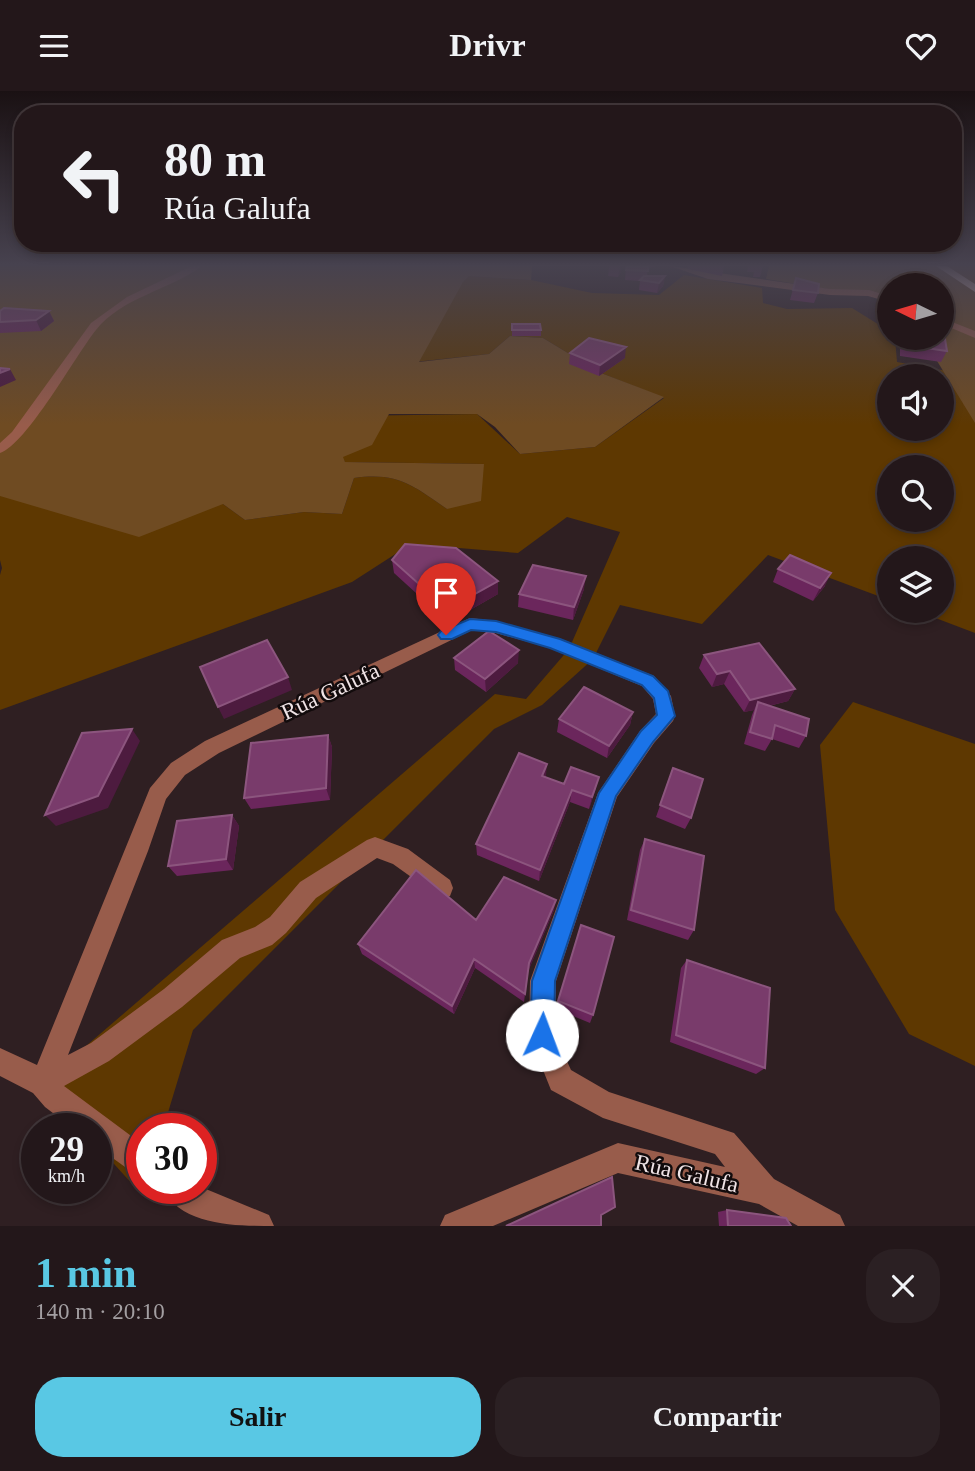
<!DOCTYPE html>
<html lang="es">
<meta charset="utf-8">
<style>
body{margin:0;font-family:Georgia,serif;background:#2b2023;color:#f1f3f6;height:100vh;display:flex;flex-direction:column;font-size:26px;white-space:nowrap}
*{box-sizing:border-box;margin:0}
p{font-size:23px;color:#a39fa2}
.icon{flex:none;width:38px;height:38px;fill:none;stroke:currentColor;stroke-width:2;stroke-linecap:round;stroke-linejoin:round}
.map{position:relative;height:1135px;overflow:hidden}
.side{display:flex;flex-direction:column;background:#23171a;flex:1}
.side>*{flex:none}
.top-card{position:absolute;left:14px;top:14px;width:948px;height:147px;border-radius:28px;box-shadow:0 4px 10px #0003,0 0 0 2px #403639;background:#23171a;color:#f1f3f6;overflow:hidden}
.needle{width:46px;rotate:275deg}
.tools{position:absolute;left:877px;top:182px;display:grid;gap:14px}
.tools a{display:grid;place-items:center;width:77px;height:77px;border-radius:50%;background:#23171a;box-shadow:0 4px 10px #0003,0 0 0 2px #403639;font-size:35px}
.speed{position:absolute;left:21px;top:1022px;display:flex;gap:14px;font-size:35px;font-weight:700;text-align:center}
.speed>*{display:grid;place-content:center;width:91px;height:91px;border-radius:50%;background:#23171a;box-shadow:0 4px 10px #0003,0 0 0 2px #403639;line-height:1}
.speed small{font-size:18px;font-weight:400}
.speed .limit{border:10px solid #d22;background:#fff;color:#111}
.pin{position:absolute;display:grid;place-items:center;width:60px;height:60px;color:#fff;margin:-72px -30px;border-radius:50% 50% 50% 0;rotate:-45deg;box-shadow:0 0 7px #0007}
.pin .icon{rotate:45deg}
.me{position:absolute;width:77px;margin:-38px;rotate:2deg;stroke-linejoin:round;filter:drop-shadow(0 0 5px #0008)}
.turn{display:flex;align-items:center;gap:24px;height:147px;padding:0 35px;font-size:32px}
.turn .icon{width:91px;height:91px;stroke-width:2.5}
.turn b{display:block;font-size:49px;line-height:60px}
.round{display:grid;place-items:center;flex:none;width:74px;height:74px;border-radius:28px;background:#2b2023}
.head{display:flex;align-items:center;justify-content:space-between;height:119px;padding:0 35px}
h1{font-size:42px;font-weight:600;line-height:52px;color:#59c8e4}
.cta{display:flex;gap:14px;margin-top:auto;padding:14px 35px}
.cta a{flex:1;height:80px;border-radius:28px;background:#59c8e4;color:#111;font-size:28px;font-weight:600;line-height:80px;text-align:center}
.cta a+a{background:#2b2023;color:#f1f3f6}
header{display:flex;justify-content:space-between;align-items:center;height:91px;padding:0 35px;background:#23171a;font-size:32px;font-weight:600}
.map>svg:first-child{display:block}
.green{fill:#5e3801;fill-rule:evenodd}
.forest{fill:#6f4b22}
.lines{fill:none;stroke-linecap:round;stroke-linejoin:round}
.minor{fill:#985c4b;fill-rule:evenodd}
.highway{fill:#eecfc6;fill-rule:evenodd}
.wall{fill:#6b265c}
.shaded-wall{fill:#4d1b3f}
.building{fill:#793b6b;stroke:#8c557e;stroke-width:2}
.route{fill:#1a73e8;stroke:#114b97;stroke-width:2}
.labels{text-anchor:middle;stroke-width:5;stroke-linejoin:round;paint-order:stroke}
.near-street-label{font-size:23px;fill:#efe3e5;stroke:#120b0c}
</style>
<header><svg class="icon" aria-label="menu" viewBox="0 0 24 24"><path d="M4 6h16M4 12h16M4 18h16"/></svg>Drivr<svg class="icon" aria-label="heart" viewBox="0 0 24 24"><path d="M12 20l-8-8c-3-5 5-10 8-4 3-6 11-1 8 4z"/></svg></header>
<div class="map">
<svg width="975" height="1135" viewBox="0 0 975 1135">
<rect width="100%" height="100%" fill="#2f1f22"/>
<path class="green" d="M684 184 762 197 763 212 787 218 852 217 889 240V247H895L897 271 975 285V542L917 520H942V467H889V509L768 464 702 533 620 514 593 568 542 614 494 638 193 939 163 1038H142V1097H145L143 1105 96 1053V1038L43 992 495 603 526 608 569 558 620 441 567 426 518 462 411 453 352 491 0 619V484L2 477 0 469V388L212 405 245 429 304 421 342 423 354 387C398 381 412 394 447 418L484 373 345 371 331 349 349 325 477 323 520 363 595 356 664 307 601 282 543 247 510 245 489 263 386 274 447 205 469 185 531 189 592 202 659 204ZM889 285H942V338H889ZM889 376H942V429H889Z
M853 611 975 653V975L909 943 835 819 820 654Z"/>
<path class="forest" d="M0 175H532L531 189 469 185 463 191 419 271 489 263 510 245 543 247 601 282 664 306 595 356 520 363 495 336 477 323H389L372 354 343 366 345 371 484 373 481 410 447 418C412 394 398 381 354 387L342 423 304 421 245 429 223 413 139 446 0 405Z
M769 175H975V332L923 247H942V194H889V208L766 188Z"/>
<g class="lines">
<path class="minor" d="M192 175H202C170 199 122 206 96 239 75 265 27 353 0 362V352L12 341 91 232 127 206Z
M670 175 830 198 869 199 889 205V211L868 205 830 204 708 188Z
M942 227 975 240V247L942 233Z
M470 527 496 530 561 548 654 585 671 605 675 625 673 630 654 652 617 706 556 890 555 944 571 979 609 1001 734 1042 774 1088 840 1124 845 1135H798L759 1113 618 1082 493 1135H440L445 1124 618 1052 725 1076 715 1063 603 1027 551 999 529 944 530 890 598 702 640 640 656 623 653 608 642 595 550 557 496 542 472 539 219 662 185 684 166 708 148 760 68 964 91 952 164 898 222 849 255 836 270 826 300 791 367 749 375 746 408 758 450 789 453 797 450 805 442 808 393 773 377 767 316 807 286 842 272 854 240 867 182 916 109 970 64 995 142 1053V1086L132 1081 96 1055V1038H74L45 1016 33 1002 0 985V957L37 974 150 697 171 672 205 650Z
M201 1096 269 1124 274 1135C236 1135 180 1135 163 1097Z"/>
<path class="highway" d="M936 175H947L975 193V201Z"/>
</g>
<path class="wall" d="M609 175H621V181L618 186 608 185Z
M624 175H657L648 177 647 185H665L663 195 657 202 639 199 640 190 625 189 626 176Z
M688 175H724L722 185 688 178Z
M748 175H763L760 186H753L754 181H747Z
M796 187 818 202 814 212 790 209Z
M0 220H49L54 230 41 240 0 242Z
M512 233 541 239V245H512Z
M903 247H935L947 260 941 271 900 265V254Z
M570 262 625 267 599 285 569 273Z
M392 469 498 503 465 522 455 513 439 523 394 482Z
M778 478 825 495 813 510 773 491Z
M584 498 573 529 518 516 519 503Z
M704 564 795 598 788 610 769 615 806 645 799 657 772 648 765 660 744 653 752 624 754 619 744 621 724 593 712 596 699 577Z
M454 567 518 572 486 601 455 579Z
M633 621 630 634 607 667 557 641 559 628Z
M328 644 332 656 330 709 251 718 244 707Z
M673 677 691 727 685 738 656 726Z
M546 685 545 686 564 693 596 697 589 718 570 711 539 790 477 764 476 753Z
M232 724 239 735 233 779 177 785 168 775Z
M645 748 694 839 688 849 627 829 640 759Z
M554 819 528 880 524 911 475 877 454 923 362 863 358 853Z
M581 834 593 924 590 932 556 918Z
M687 869 765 977 756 983 670 951 681 877Z
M727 1119 791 1135H719L718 1121Z"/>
<path class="shaded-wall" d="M620 175H621V181L618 186Z
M665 185 663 195 657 202 659 192Z
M49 220 54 230 41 240 36 229Z
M626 256 625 267 599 285 600 274Z
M10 278 16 289 0 296V282Z
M831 482 825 495 813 510 820 497Z
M586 485 584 498 573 529 574 516Z
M498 490V503L465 522 464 509Z
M454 500 455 513 439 523 438 510Z
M519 559 518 572 486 601 485 588Z
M730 580 724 593 712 596 717 583Z
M288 586 292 599 224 628 218 616Z
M795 598 788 610 756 618 758 611 754 619 744 621 750 609Z
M633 621 630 634 607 667 609 655Z
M132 638 140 650 108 717 56 735 45 724Z
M328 644 332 656 330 709 326 697Z
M547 673 546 685 541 697 542 685Z
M599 686 596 697 589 718 592 706Z
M572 699 570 711 539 790 540 779Z
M232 724 239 735 233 779 226 768Z
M556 809 554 819 528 881 529 872Z
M474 868 475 877 454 923 452 915Z"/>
<path class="building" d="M627 175H648V180L626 179Z
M644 185H665L659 192 640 189Z
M796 187 819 193 818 202 793 199Z
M4 217 49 220 36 229 0 231V220Z
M512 233H540L541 239H512Z
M589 247 626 256 600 274 570 262Z
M905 247H935L945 248 947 260 906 254Z
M0 277 10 278 0 282Z
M405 453 456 457 498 490 464 509 454 500 438 510 392 469Z
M790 464 831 482 820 497 778 478Z
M533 474 586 485 574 516 519 503Z
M489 540 519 559 485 588 454 567Z
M267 549 288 586 218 616 200 576Z
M759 552 795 598 750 609 730 580 717 583 704 564Z
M584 596 633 621 609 655 559 628Z
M758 611 809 628 806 645 775 634 772 648 750 641Z
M132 638 98 705 45 724 82 642Z
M328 644 326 697 244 707 251 652Z
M519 662 547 673 542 685 564 693 571 676 599 686 592 706 572 699 540 779 476 753Z
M673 677 703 688 691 727 660 714Z
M232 724 226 768 168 775 177 730Z
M645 748 704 765 694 839 631 819Z
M416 779 476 829 504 786 556 809 529 872 525 903 474 868 452 915 358 853Z
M581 834 614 846 593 924 558 910Z
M687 869 770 897 765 977 676 944Z
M612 1086 615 1116 601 1124V1135H506Z
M727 1119 786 1127 791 1135H728Z"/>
<linearGradient id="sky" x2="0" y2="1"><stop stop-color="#1a1113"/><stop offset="0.52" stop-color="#47424f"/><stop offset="1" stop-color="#47424f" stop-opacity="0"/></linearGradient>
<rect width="975" height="334" fill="url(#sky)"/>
<path class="route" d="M470 528 496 530 560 548 653 585 668 600 675 625 653 651 616 705 555 890 554 944 550 952 542 956 533 952 530 944 532 890 599 702 641 640 657 624 654 607 642 594 550 557 496 541 471 539 452 548H441L438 544 441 540Z"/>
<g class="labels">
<g class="near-street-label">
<text transform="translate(330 600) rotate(-25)" y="8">Rúa Galufa</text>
<text transform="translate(687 1082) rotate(13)" y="8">Rúa Galufa</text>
</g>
</g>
</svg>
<div class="tools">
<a><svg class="needle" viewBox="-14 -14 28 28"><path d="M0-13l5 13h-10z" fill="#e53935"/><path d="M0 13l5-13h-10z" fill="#a39fa2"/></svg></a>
<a><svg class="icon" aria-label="sound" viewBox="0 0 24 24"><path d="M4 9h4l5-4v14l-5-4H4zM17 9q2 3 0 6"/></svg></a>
<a><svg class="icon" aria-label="search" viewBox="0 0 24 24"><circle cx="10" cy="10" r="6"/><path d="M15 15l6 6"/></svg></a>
<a><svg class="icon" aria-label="layers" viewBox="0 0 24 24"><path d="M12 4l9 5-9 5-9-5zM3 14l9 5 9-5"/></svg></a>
</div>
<div class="speed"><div>29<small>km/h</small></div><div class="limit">30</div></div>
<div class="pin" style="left:446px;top:544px;background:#d93025"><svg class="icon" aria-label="arrive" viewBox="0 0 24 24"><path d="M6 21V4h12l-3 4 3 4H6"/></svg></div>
<svg class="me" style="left:542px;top:944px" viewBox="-20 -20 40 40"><circle r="19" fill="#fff"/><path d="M0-13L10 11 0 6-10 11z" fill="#1a73e8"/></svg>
<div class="top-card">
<div class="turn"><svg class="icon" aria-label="left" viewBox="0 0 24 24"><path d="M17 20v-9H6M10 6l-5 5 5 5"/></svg><div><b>80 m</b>Rúa Galufa</div></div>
</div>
</div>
<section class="side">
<div class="head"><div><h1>1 min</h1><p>140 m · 20:10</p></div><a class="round"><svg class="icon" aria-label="close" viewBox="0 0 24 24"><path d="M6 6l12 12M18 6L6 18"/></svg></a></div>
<div class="cta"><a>Salir</a><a>Compartir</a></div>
</section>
